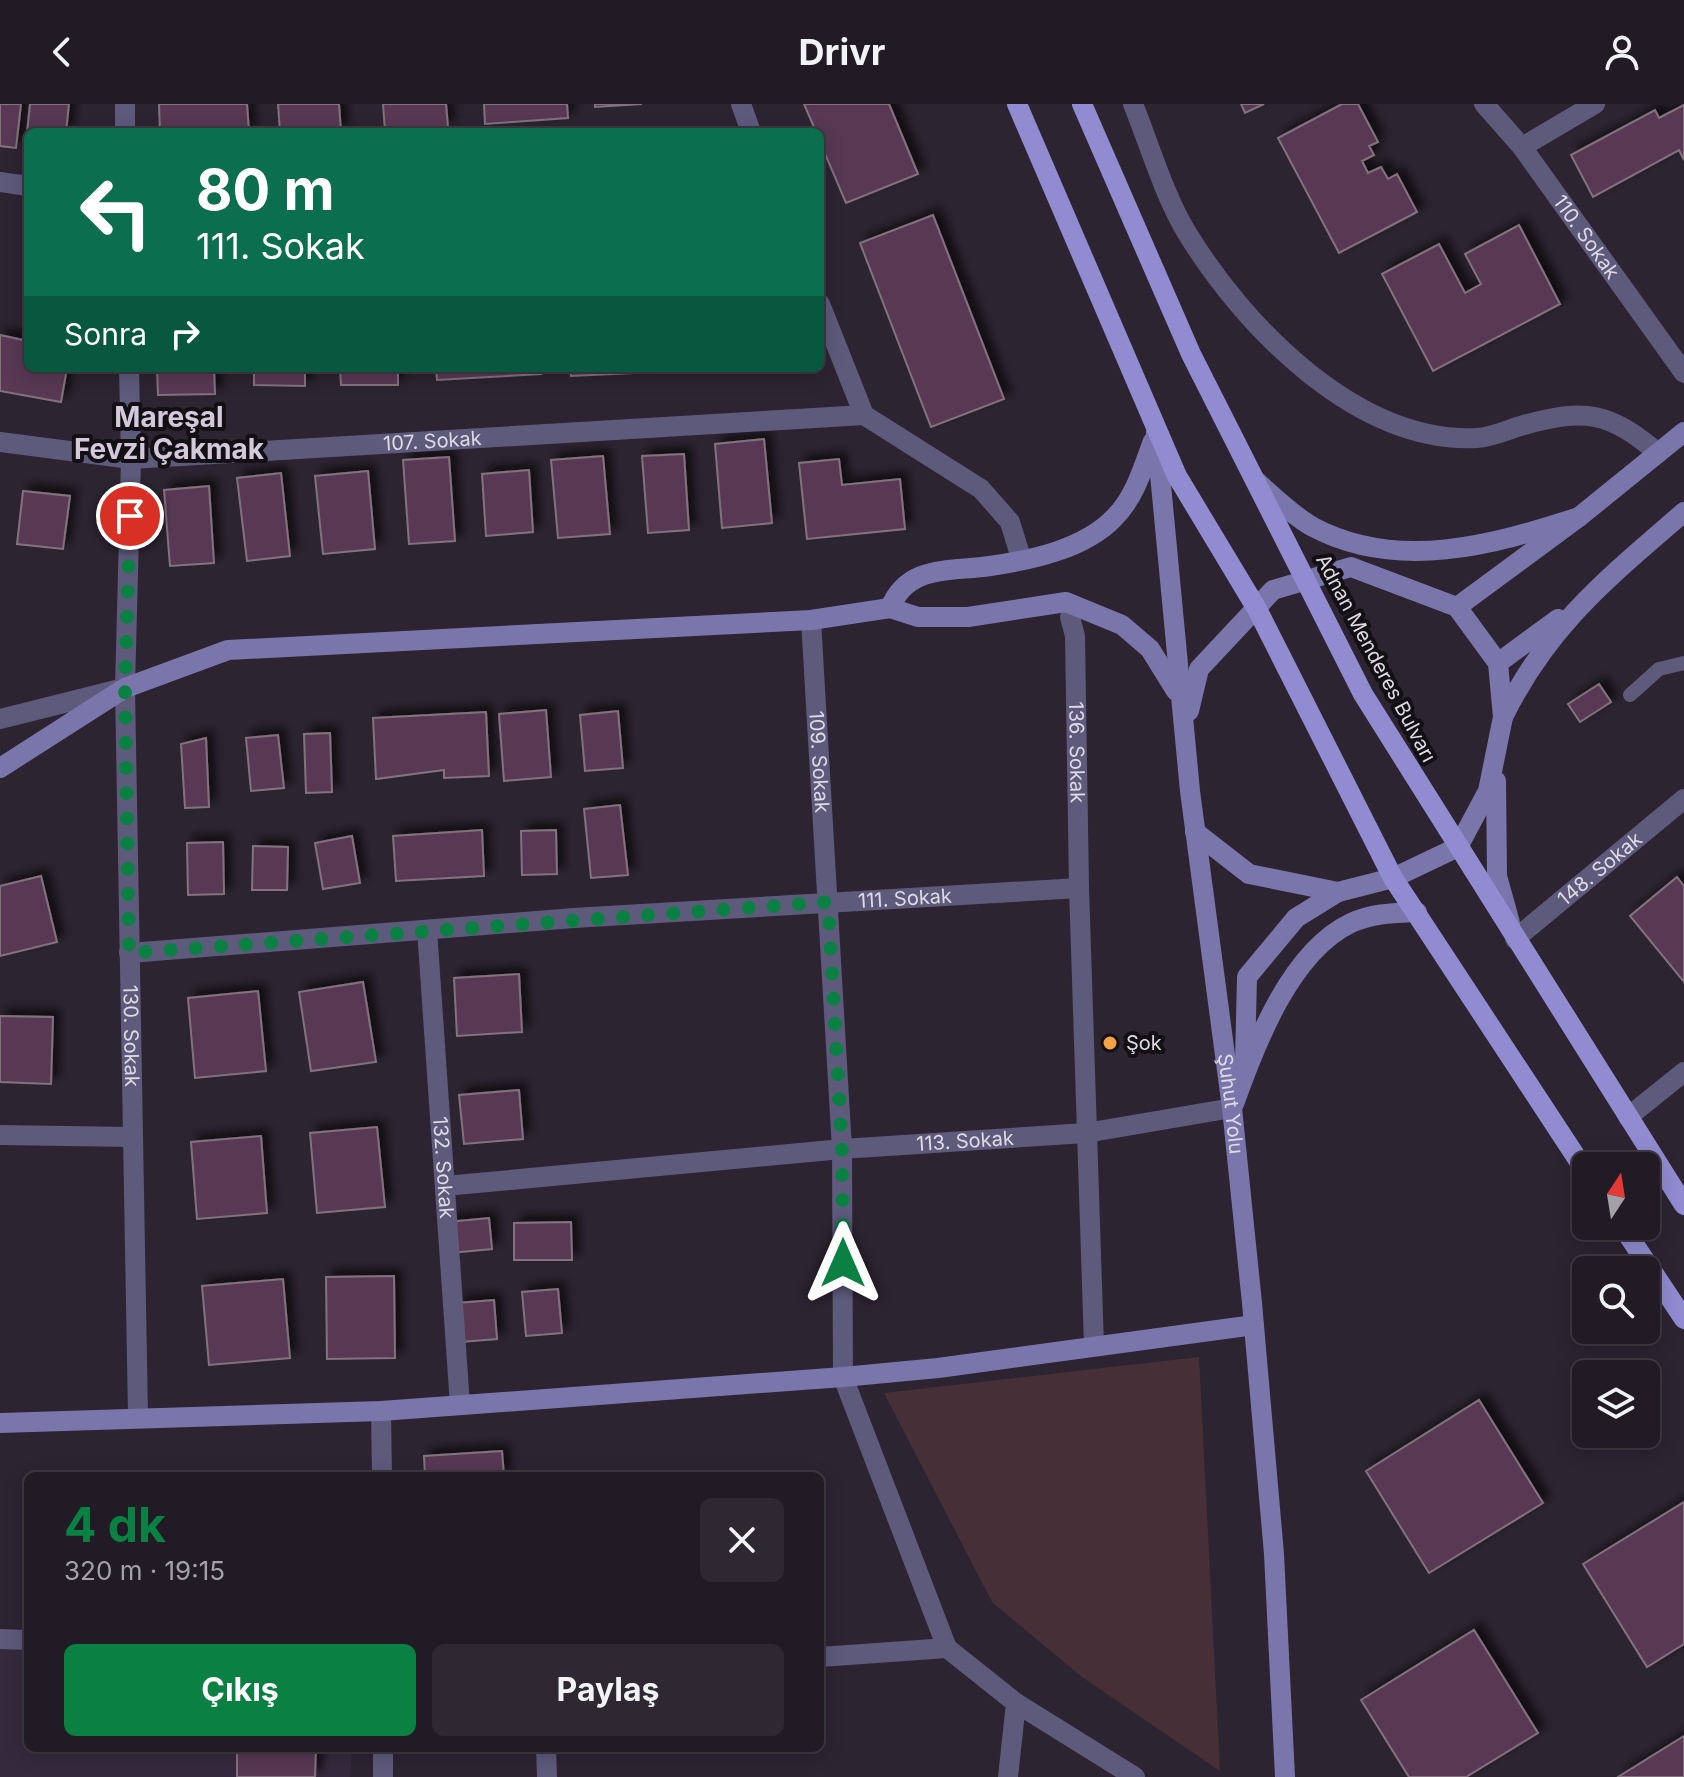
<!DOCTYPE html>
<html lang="tr">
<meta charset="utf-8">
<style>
body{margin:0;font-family:Inter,sans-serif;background:#2d2832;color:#f1f3f6;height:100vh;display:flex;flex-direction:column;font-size:30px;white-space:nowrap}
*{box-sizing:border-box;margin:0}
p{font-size:26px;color:#a2a1a7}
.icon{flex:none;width:44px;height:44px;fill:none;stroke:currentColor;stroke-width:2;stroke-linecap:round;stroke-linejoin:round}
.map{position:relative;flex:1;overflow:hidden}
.side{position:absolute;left:24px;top:1368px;width:800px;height:280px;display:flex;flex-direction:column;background:#211b25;border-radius:12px;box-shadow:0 4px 20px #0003,0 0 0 2px #3e3942}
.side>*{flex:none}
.hud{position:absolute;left:24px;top:24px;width:800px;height:244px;border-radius:12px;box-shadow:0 4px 20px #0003,0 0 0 2px #3e3942;background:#0b6e4f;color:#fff;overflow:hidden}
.needle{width:52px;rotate:12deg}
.controls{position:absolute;left:1572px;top:1048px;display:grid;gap:16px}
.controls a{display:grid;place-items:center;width:88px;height:88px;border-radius:12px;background:#211b25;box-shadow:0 4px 20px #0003,0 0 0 2px #3e3942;font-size:40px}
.pin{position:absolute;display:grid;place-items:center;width:68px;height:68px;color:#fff;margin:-34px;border:4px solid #fff;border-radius:50%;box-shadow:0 2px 8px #0007}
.me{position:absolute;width:88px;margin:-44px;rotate:0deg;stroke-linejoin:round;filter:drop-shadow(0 0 6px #0008)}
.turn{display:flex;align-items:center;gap:28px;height:168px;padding:0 40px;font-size:36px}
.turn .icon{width:104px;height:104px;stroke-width:2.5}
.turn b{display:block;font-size:56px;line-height:68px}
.then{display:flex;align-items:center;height:76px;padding:0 40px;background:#0003;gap:16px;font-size:30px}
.round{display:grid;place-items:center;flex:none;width:84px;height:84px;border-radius:12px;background:#2d2832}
.overview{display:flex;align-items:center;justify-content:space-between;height:136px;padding:0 40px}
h1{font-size:48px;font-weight:700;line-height:60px;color:#0b8043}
.button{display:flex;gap:16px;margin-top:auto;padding:16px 40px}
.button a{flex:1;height:92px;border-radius:12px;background:#0b8043;color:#fff;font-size:32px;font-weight:700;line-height:92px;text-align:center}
.button a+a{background:#2d2832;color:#f1f3f6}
header{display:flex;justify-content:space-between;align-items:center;height:104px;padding:0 40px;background:#211b25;font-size:36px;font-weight:700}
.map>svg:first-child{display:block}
.built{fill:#352a3d}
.green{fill:#472f37}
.building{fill:#583952;stroke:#82727e;stroke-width:2;filter:url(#shadow)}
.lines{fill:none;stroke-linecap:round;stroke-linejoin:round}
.lane{stroke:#5d5a7c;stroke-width:14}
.street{stroke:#5d5a7c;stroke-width:20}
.secondary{stroke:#7a76ac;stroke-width:20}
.primary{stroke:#918cd1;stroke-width:20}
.route{stroke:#0b8043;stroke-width:14;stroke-dasharray:0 25.2}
.poi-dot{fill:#f4a344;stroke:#120f15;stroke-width:3}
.labels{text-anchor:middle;stroke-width:8;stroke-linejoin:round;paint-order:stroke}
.street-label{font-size:20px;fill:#dfdae3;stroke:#120f15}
.poi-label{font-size:20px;fill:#dfdae3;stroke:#120f15;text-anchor:start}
.district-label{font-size:28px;font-weight:bold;fill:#d3c9db;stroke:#120f15}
</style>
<header><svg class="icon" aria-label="back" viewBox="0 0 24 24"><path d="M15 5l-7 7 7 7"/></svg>Drivr<svg class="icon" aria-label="person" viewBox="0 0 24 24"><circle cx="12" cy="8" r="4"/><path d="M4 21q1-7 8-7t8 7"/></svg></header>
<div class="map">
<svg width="1684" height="1673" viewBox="0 0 1684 1673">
<defs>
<filter id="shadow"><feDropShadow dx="7" dy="-7" stdDeviation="4" flood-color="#0009"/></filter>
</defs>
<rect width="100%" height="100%" fill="#2c2431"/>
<path class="built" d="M0 1542H28V1644H352L350 1673H0Z"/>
<path class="green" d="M1199 1253 1220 1667 1082 1573 992 1498 884 1289Z"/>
<path class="building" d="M0 0H21L16 44 0 42Z
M30 0H69L66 28H28V58H24Z
M159 0H247L249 28H160Z
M278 0H339L341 28H280Z
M383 0H446L448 23 385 27Z
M484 0H567L568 14 485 20Z
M595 0H642L595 3Z
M804 0H889L918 70 846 99 820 38V28H816Z
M1241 0H1264L1245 9Z
M1342 0H1358L1378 38 1369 42 1374 51 1362 57 1368 69 1381 63 1388 75 1397 70 1417 108 1339 149 1278 34Z
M1684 1V56L1679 46 1593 93 1571 51 1655 6 1659 14Z
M933 111 1004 295 931 323 860 139Z
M1519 121 1560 200 1433 267 1382 170 1439 140 1465 189 1481 180 1465 150Z
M0 231 28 237V264H67L61 298 0 287Z
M157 264H214L215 290 158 291Z
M254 264H305V282L254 281Z
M340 264H398V281H341Z
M436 264H540L541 270 437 276Z
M570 264H675V267L571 272Z
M764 335 772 419 722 424 715 340Z
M684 350 689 426 648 429 642 352Z
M603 352 610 430 558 434 551 356Z
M449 353 455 437 409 440 403 356Z
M839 355 842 381 900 375 905 425 807 435 799 359Z
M529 366 533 428 486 432 482 370Z
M368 367 375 445 323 450 315 372Z
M281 369 290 452 247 457 237 374Z
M209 382 214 459 170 462 164 386Z
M23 387 70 392 63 445 17 440Z
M1599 580 1611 598 1580 618 1568 600Z
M546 606 551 673 504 677 499 610Z
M618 607 623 664 585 667 580 611Z
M486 608 489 672 444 674V666L376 675 373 614Z
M330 629 332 688 306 689 304 630Z
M278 631 284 684 251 687 246 634Z
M206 634 209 703 185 704 181 640Z
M620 701 628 771 591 774 584 705Z
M482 726 484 772 396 777 393 732Z
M556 726 557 770 522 771 521 727Z
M352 732 360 779 323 785 315 739Z
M223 738 224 790 188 791 187 739Z
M253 742 288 743 287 786H252Z
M41 772 57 838 0 852V782Z
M1677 773 1684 782V878L1630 812Z
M519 870 522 928 457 932 454 874Z
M363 878 376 958 311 967 299 888Z
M258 887 266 967 195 974 188 894Z
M0 912 53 913 51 980 0 978Z
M519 986 523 1035 464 1040 459 991Z
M377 1023 385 1103 317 1109 310 1029Z
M261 1032 267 1109 197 1115 191 1038Z
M489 1114 492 1145 451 1149 448 1118Z
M571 1118 572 1156H514V1119Z
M394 1172 395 1254 327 1255 326 1173Z
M283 1175 290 1254 209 1261 202 1182Z
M558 1185 562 1229 526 1232 522 1188Z
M494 1196 497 1235 461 1238 457 1199Z
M1479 1296 1543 1399 1429 1469 1366 1367Z
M502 1347 504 1372H425L424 1352Z
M1684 1398V1540L1647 1563 1583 1460Z
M1474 1526 1538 1629 1466 1673H1409L1361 1596Z
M1684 1632V1673H1618Z
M237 1644H316L315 1673H237Z"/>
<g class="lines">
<path class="lane" d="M1630 591 1659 565 1684 559"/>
<g class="street">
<path d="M125 0V28"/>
<path d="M741 0 751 28"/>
<path d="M1133 0C1150 42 1164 91 1187 129 1245 224 1358 340 1477 334 1493 333 1509 325 1524 321 1586 304 1609 308 1658 349"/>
<path id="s1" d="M1484 0 1522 43 1684 269"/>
<path d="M1522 43 1595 0"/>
<path d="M0 78 28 82"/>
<path d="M820 200 864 311 981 385 1010 418 1021 454"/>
<path id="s2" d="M129 264 131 355 125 584 138 1312"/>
<path id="s3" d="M0 338 131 355 864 311"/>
<path id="s4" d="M1070 513 1075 532 1079 784"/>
<path id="s5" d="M811 516 842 1045 843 1273 947 1544"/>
<path d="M0 615 120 585"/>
<path id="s6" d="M427 826 460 1301"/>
<path id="s7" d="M1515 835 1684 695"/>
<path id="s8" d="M129 849 574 814 1079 784 1094 1242"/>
<path d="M1628 1013 1684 968"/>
<path d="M0 1031 131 1033"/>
<path id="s9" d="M445 1082 842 1045 1086 1029 1232 1004"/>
<path d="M381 1307 382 1372"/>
<path d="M0 1535 28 1536"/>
<path d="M947 1544 1016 1599 1008 1673"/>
<path d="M820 1553 947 1544"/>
<path d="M1016 1599 1135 1673"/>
<path d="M383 1644V1673"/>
<path d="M546 1644 547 1673"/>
</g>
<g class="secondary">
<path id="s10" d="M1156 328 1190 687 1232 1004 1252 1199 1274 1450 1285 1673"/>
<path d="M1256 377C1274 393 1292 411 1313 423 1398 468 1493 441 1579 413"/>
<path d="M1457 503 1579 413 1684 328"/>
<path d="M890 504C908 460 950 468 990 462 1032 456 1084 445 1114 414 1135 393 1143 364 1153 337"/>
<path d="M1498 559 1558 515"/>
<path d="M1189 607 1199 565 1273 486 1351 463 1457 503 1498 559 1503 613 1488 687 1458 743 1393 774 1338 788 1249 770 1195 728"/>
<path d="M1503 613C1549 520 1608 474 1684 408"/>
<path d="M0 664 125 584 228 546 811 516 890 504 918 513H968L1066 498 1122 521 1150 545 1176 587"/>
<path d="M1496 677 1497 772 1510 819"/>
<path d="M1245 958 1247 873 1296 814 1338 788"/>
<path d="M1234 1000C1255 941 1290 848 1351 819 1373 809 1394 809 1417 808"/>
<path d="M0 1319 381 1307 843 1273 938 1264 1254 1221"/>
</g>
<path class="primary" d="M1017 0 1177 372 1257 505 1393 774 1586 1068
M1082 0 1191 250 1363 590 1684 1101
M1622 1122 1684 1215"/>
</g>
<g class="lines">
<path class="route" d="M130 412 125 584 129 849 828 798 842 1045 843 1159"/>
</g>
<circle class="poi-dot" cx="1110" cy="939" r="8"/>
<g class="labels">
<g class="street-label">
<text dy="7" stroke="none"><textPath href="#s1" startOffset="168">110. Sokak</textPath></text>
<text dy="7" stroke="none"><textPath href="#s3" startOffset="434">107. Sokak</textPath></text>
<text transform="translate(1376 554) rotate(62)" y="7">Adnan Menderes Bulvarı</text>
<text dy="7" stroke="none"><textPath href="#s4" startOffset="136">136. Sokak</textPath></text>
<text dy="7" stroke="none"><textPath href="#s5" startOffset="142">109. Sokak</textPath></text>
<text dy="7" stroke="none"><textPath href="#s7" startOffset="110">148. Sokak</textPath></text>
<text dy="7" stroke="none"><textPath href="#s8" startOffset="778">111. Sokak</textPath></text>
<text dy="7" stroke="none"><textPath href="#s2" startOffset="668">130. Sokak</textPath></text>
<text dy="7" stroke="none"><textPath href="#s10" startOffset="676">Şuhut Yolu</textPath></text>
<text dy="7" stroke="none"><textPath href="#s9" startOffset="522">113. Sokak</textPath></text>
<text dy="7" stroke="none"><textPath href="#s6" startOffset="238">132. Sokak</textPath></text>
</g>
<g class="poi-label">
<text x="1126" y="946">Şok</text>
</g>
<g class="district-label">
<text x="169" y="323">Mareşal<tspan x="169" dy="32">Fevzi Çakmak</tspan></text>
</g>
</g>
</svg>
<div class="controls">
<a><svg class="needle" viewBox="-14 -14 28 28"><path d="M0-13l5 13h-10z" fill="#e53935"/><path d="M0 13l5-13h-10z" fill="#a2a1a7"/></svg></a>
<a><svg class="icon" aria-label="search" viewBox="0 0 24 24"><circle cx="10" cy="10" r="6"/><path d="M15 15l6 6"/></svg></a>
<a><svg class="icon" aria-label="layers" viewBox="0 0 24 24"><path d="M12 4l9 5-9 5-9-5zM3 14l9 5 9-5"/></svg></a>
</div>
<div class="pin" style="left:130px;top:412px;background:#d93025"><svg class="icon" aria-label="arrive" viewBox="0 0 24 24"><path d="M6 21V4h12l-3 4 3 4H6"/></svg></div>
<svg class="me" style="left:843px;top:1159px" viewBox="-20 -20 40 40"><path d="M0-17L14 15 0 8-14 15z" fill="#0b8043" stroke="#fff" stroke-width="4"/></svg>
<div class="hud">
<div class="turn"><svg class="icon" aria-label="left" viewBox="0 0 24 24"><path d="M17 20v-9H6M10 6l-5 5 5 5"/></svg><div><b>80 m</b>111. Sokak</div></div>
<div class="then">Sonra<svg class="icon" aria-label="right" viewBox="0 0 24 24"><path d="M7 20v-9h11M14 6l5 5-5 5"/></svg></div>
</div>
<section class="side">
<div class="overview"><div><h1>4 dk</h1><p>320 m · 19:15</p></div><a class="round"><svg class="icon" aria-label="close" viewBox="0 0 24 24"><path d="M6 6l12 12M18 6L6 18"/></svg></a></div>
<div class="button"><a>Çıkış</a><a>Paylaş</a></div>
</section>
</div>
